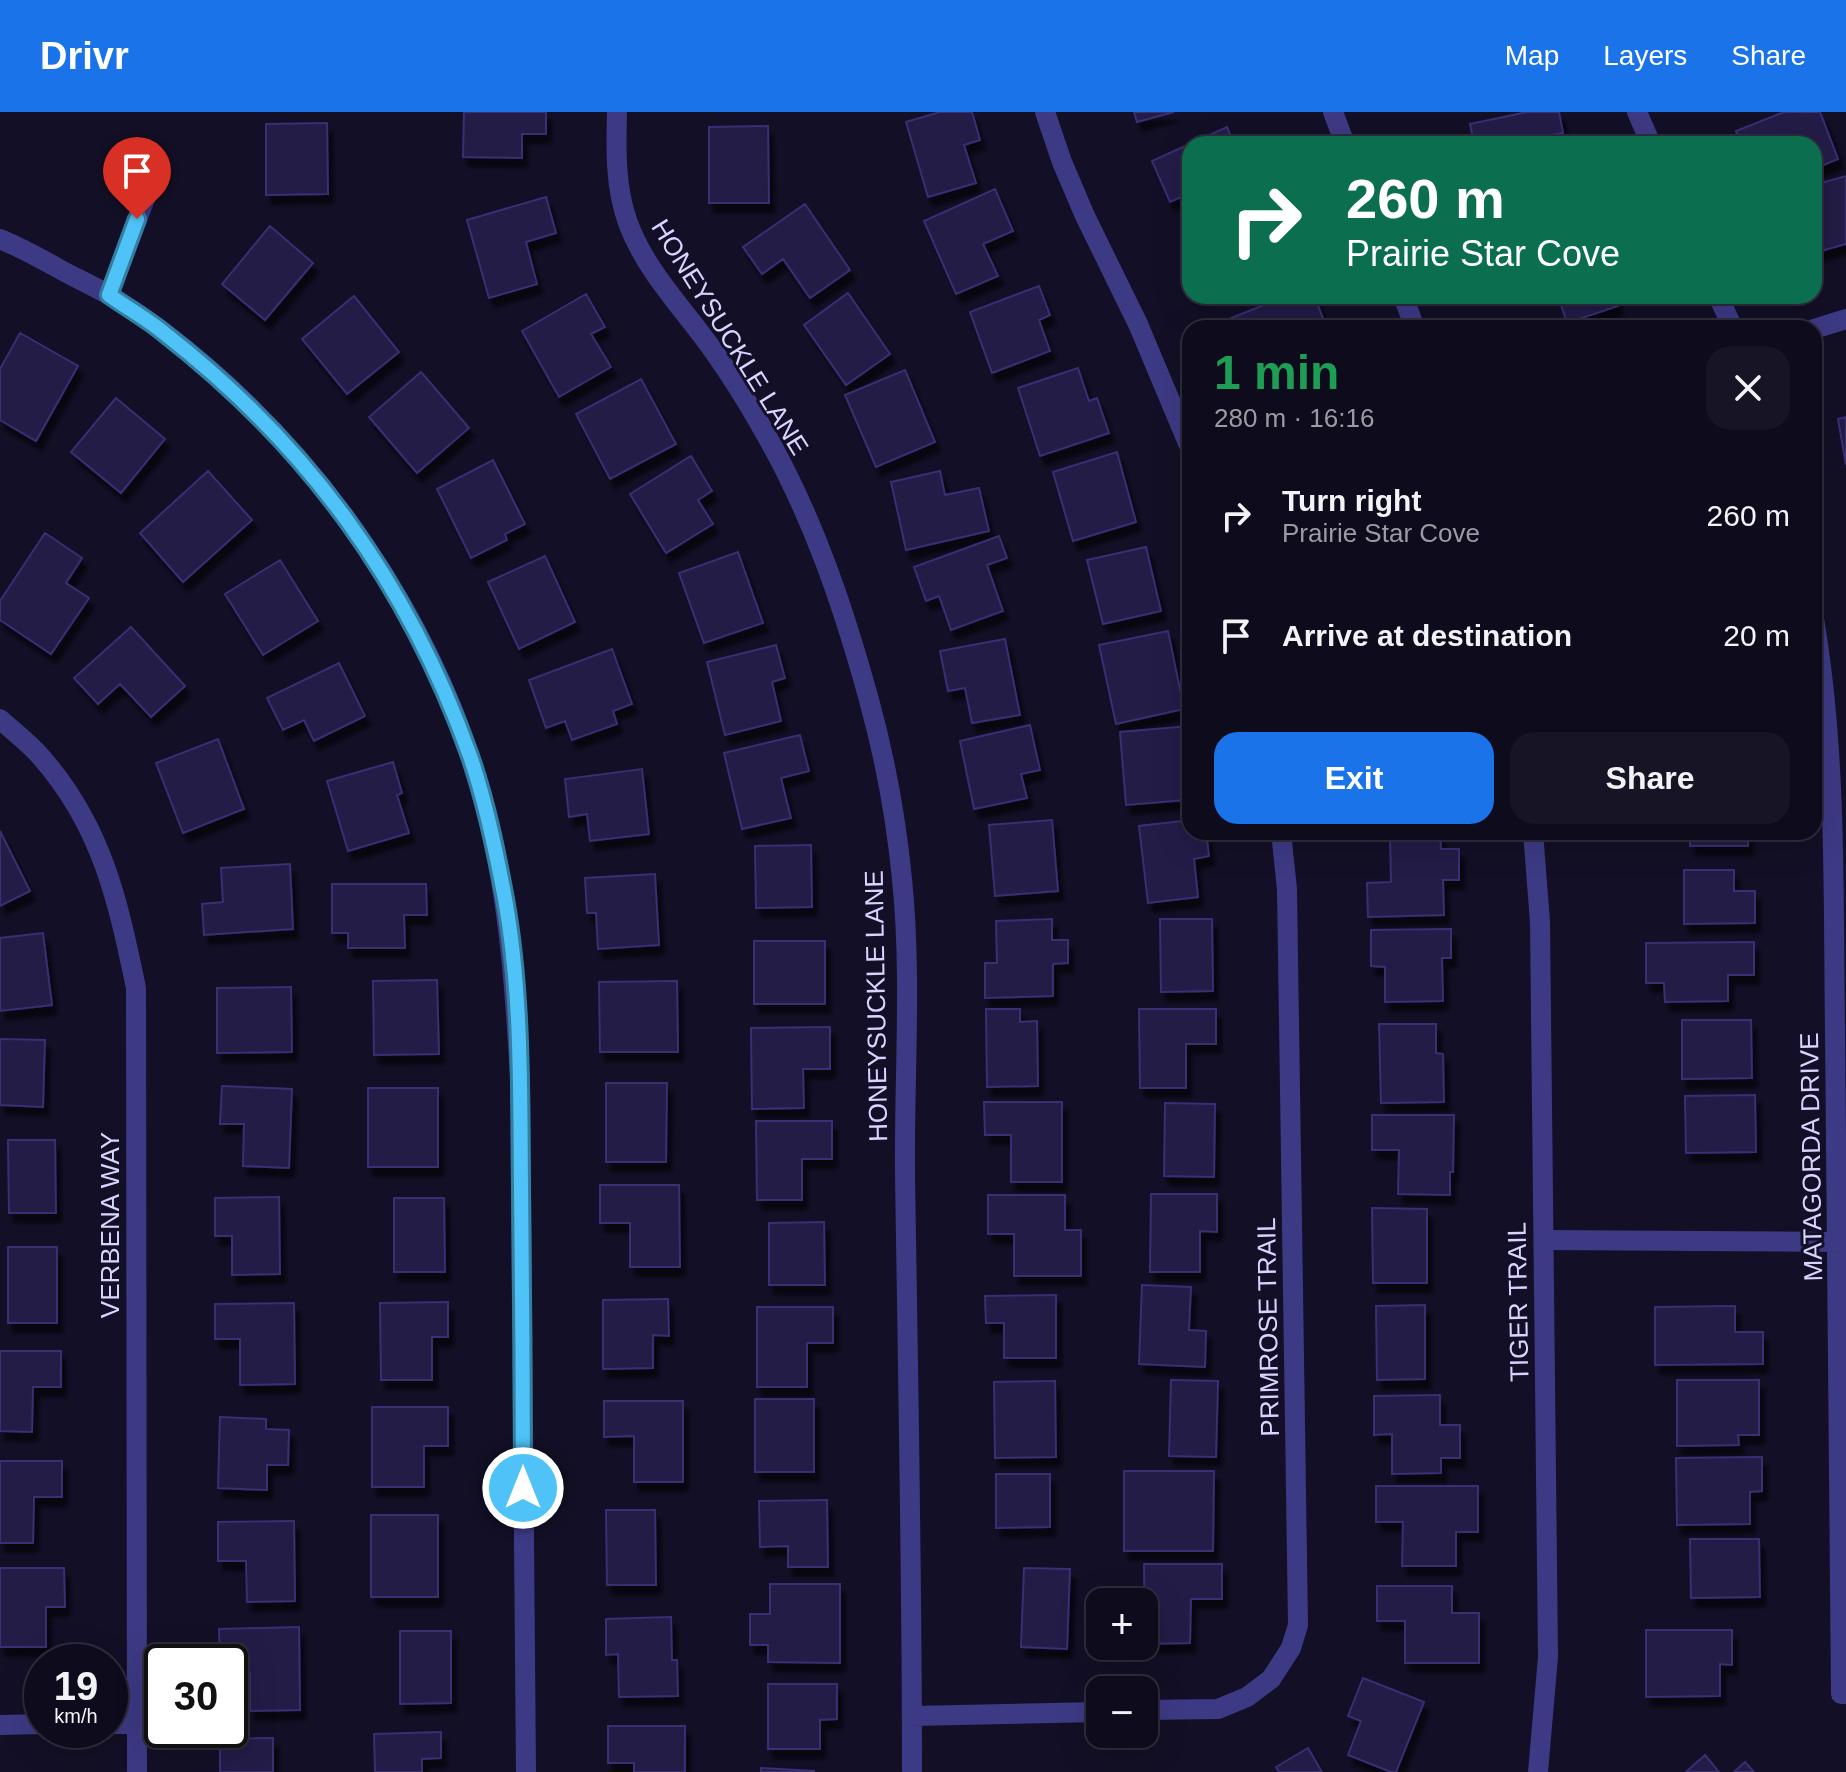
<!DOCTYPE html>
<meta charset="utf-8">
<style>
body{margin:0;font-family:Helvetica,sans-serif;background:#171425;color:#f1f3f6;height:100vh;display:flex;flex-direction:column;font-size:30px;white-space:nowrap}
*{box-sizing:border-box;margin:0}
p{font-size:26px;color:#9b9ba3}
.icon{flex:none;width:44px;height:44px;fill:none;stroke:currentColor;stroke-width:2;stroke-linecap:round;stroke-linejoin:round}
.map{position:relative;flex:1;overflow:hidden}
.sheet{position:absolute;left:1182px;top:208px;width:640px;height:520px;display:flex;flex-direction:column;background:#0e0b1c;border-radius:24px;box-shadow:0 8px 32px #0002,0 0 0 2px #2e2b3b}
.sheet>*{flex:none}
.banner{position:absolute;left:1182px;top:24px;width:640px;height:168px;border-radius:24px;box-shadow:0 8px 32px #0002,0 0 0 2px #2e2b3b;background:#0b6e4f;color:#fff;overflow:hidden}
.fabs{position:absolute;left:1086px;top:1476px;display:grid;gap:16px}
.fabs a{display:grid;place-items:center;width:72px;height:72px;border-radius:16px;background:#0e0b1c;box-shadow:0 8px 32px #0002,0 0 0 2px #2e2b3b;font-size:40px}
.speed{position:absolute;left:24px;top:1532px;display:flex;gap:16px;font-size:40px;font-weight:700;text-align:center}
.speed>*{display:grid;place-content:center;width:104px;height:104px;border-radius:50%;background:#0e0b1c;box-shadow:0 8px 32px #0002,0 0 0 2px #2e2b3b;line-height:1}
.speed small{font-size:20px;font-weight:400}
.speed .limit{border:4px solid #111;border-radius:12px;background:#fff;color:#111}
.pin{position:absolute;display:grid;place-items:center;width:68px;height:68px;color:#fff;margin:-82px -34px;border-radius:50% 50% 50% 0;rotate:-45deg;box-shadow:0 0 8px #0007}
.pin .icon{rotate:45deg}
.me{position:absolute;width:88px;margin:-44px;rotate:0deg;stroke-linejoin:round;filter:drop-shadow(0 0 6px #0008)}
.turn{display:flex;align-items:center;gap:28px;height:168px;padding:0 32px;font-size:36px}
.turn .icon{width:104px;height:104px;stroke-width:2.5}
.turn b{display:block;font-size:56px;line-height:68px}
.round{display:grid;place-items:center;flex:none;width:84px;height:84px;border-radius:24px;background:#171425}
.head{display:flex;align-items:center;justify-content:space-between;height:136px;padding:0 32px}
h1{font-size:48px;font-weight:600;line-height:60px;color:#1e9e55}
.button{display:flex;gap:16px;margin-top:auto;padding:16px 32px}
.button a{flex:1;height:92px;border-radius:24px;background:#1a73e8;color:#fff;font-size:32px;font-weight:600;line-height:92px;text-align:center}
.button a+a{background:#171425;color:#f1f3f6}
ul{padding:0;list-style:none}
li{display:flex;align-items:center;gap:24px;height:120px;padding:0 32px}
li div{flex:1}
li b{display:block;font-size:30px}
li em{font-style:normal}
header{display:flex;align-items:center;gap:48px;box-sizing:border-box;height:112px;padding:0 40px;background:#1a73e8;color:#fff}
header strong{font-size:38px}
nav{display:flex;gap:44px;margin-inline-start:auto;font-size:28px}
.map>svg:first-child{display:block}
.building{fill:#241b47;stroke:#3b2d73;stroke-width:2;filter:url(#shadow)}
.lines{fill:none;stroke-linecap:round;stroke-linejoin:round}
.minor{stroke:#3d3a85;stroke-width:20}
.tertiary{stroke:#3d3a85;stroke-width:20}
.route-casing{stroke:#337fa1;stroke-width:20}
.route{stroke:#4fc3f7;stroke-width:14}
.labels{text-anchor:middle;stroke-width:6;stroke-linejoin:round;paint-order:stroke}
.street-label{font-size:26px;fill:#d9d4ff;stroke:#130f26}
</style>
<header>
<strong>Drivr</strong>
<nav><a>Map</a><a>Layers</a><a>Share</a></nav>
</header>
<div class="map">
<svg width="1846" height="1660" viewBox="0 0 1846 1660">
<defs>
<filter id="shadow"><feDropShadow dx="5" dy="9" stdDeviation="2" flood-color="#0009"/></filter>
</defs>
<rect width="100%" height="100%" fill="#130f26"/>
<path class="building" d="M464 0H546V22H522V46L463 45Z
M940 0H972L980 28 964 33 976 71 928 85 906 10Z
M1134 0H1174L1137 10Z
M1527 0H1559L1563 21 1551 23 1553 32H1474L1470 12Z
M1784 0H1820L1838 47 1814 57V32H1741L1736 19Z
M327 11 328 82 266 83V12Z
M768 14 769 91H709V15Z
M1227 15 1234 32H1190V81L1170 90 1152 49Z
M1846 64V132L1814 141V73Z
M995 77 1013 119 983 132 998 164 956 182 924 109Z
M546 85 556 121 526 130 537 172 489 186 467 108Z
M805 92 850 158 810 186 783 147 762 162 743 135Z
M270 114 313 151 265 208 222 172Z
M1039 174 1050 203 1039 208 1050 239 992 261 970 200Z
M848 181 890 242 846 273 804 213Z
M586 182 605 215 591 222 611 255 559 285 522 219Z
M354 184 399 240 347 282 302 227Z
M1287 184H1314L1327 216H1235L1231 206Z
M1558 184H1614L1618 194 1567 211Z
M20 221 78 254 36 329 0 308V257Z
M1078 256 1089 289 1097 286 1109 321 1040 344 1018 276Z
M905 258 935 330 876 355 845 283Z
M421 260 469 316 417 361 369 305Z
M641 267 676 332 610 367 576 302Z
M116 286 165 327 121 381 71 340Z
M1846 305V353L1838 307Z
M1117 340 1136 410 1073 429 1053 360Z
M691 344 712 379 698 388 713 412 666 441 630 382Z
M493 348 525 412 505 422 507 428 471 446 437 377Z
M208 359 252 408 183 470 140 421Z
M940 359 945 383 979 376 989 419 906 438 891 370Z
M45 421 82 446 66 471 89 486 51 542 0 508V489Z
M999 424 1007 446 987 453 1003 499 951 518 939 484 926 489 914 455Z
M1146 435 1161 499 1103 512 1087 448Z
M738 440 763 511 704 531 679 461Z
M545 444 575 510 519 537 488 470Z
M280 448 318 509 263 543 225 482Z
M131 515 185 574 151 605 120 572 98 592 74 566Z
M1168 519 1184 597 1116 612 1099 533Z
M1005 527 1020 603 972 611 965 576 948 579 940 539Z
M776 533 785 566 772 570 781 609 725 623 707 550Z
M612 537 632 592 613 599 617 612 572 628 565 609 546 616 529 568Z
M339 551 365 604 314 629 304 608 283 618 267 586Z
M1030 613 1040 658 1021 662 1027 686 974 697 960 629Z
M1190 614V650L1182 651 1186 688 1126 693 1120 620Z
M800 623 809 659 781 666 791 706 742 717 724 641Z
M218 627 244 697 183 721 156 651Z
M393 650 402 681 397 683 409 721 348 739 327 669Z
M642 657 649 722 590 729 587 702 569 705 565 667Z
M1052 708 1058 779 995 784 989 713Z
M1190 708V720H1206L1209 744 1194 747 1198 785 1148 791 1139 714Z
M0 719 30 779 0 794Z
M1690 720H1748V734H1690Z
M1440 722 1441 737H1459V768H1443L1444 803 1368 805 1367 771 1391 770 1390 723Z
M811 733 812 795 756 796 755 734Z
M290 752 293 817 204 823 202 792 223 790 221 756Z
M1684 758H1734V779H1755V811L1684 812Z
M655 762 659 833 598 837 596 801H587L585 766Z
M332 772H426L427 803H404L405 836H348V821H332Z
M1052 807V828H1068V851L1053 852V884L985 886V851H997L996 809Z
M1160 807H1212L1213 879 1161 880Z
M1451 817V846H1442L1443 889 1385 890V855L1371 854V818Z
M43 821 52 893 0 899V826Z
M754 829H825V892H754Z
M1754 830V863H1728V889L1665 890 1664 871H1646V831Z
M437 868 439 942 374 943 373 869Z
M677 869 678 940H600L599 870Z
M291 875 292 940 217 941V876Z
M986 897H1020V910L1037 909 1038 974 987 975Z
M1139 897H1216V932H1186V976H1140Z
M1682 908H1751L1752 966 1682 967Z
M1379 912H1436V941L1443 942 1444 990 1381 991Z
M830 915V957H803L804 996 752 997 751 916Z
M0 927 45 928 43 995 0 993Z
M606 971H667L666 1050H606Z
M222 974 292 977 289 1056 243 1054 244 1012H220Z
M368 976H438V1055H368Z
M1755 983 1756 1040 1686 1041 1685 984Z
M984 990H1062V1070H1011V1023H985Z
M1165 991 1215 992 1214 1065 1164 1064Z
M1372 1003H1454L1453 1060H1450V1083L1398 1082 1399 1038H1372Z
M756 1009H832V1047H802V1088H757Z
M8 1028H55L56 1101H9Z
M600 1073H679L680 1155H630V1111H600Z
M1151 1082H1217V1120L1200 1119V1160H1150Z
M988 1083H1065V1118H1081V1164H1014V1122H988Z
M279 1085 280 1162 232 1163V1124H215V1086Z
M394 1086H444L445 1160H394Z
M1372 1096 1427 1097V1171H1373Z
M824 1110 825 1173H769V1111Z
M8 1135H57V1211H8Z
M1142 1173 1191 1175 1189 1218 1206 1219 1205 1255 1139 1252Z
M1056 1183V1246H1004V1211H986L985 1184Z
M668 1187 669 1224 653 1223V1256L603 1257V1188Z
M448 1190V1225H432V1268H381L380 1191Z
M294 1191 295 1272 240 1273V1227H215V1192Z
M1425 1193V1267L1377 1268 1376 1194Z
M1735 1194V1220H1763V1252L1655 1253V1195Z
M757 1195H833V1231H807V1275H757Z
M0 1239H61V1275H33L32 1320 0 1319Z
M1171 1268 1218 1269 1216 1345 1169 1344Z
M1677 1268H1759V1323H1738L1739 1333 1677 1334Z
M1055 1269 1056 1345 995 1346 994 1270Z
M1440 1283V1313H1460V1346H1441V1361L1392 1362V1322L1374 1323V1284Z
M755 1287H814V1360H755Z
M604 1289H683V1370H634V1324L604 1325Z
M372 1295H448V1334H424V1375H372Z
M220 1305 266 1307V1317L289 1318 288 1353H267V1378L218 1376Z
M1762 1345V1379L1750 1380V1412L1677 1413 1676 1346Z
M0 1349H62V1385H34L33 1431H0Z
M1124 1359H1214L1213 1439H1124Z
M996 1362H1050V1415L996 1416Z
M1376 1374H1478V1420H1456V1454H1402L1403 1410H1376Z
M827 1388 828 1455H788V1434L760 1435 759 1389Z
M606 1398H655L656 1473H607Z
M371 1403H438V1485H371Z
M294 1409 295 1489 247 1490 246 1449H218V1410Z
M1690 1427H1759L1760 1485 1691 1486Z
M1144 1452H1222V1487H1191L1190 1531 1145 1532Z
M0 1456H64L65 1495H46V1535H0Z
M1024 1456 1070 1457 1067 1537 1021 1535Z
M770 1472H840V1551L768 1550V1533H750V1502H770Z
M1377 1474H1452V1501H1479V1551H1405V1509H1377Z
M671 1505 672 1548H677L678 1584 619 1585 618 1542 606 1543V1507Z
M299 1515 300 1598 250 1599V1561L230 1562V1550H220L219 1517Z
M1646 1518H1732V1553L1720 1552V1584L1646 1585Z
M400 1519H451V1591L400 1592Z
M1363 1566 1424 1590 1396 1660H1391L1348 1643 1361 1609 1348 1604Z
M768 1572H837V1607L820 1608V1637H768Z
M608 1614H685V1660H634V1651H608Z
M441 1620V1646L422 1647V1660H375L374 1622Z
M273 1626V1660H220V1627Z
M1308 1636 1322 1660H1279L1276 1655Z
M1705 1643 1719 1660H1686Z
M1745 1650 1754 1660H1734Z
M761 1656 814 1659V1660H761Z"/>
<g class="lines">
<path class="minor" d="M617 0C616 38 615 75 628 111 646 160 685 198 715 241 731 264 747 289 761 314 811 399 843 493 869 588 885 646 896 706 902 767 912 864 904 964 905 1061 908 1261 912 1460 912 1660
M1045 0 1062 50 1085 104 1138 212 1190 336
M1637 0 1651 32
M0 127C19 135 36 144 54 154 71 164 90 172 107 182 126 193 145 206 162 219 319 338 438 511 487 702 509 789 515 877 520 965L526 1660
M109 183 156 57
M1718 184 1733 216
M1814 217 1846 207
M1814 507C1837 642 1833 781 1835 917 1839 1139 1840 1361 1841 1582H1846
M0 607C13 619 29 631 41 645 102 714 118 789 136 876L137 1660
M1544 1128 1846 1130
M1144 1598 1218 1597 1247 1585 1271 1567 1291 1536 1298 1513 1287 777 1281 720
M912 1604 1100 1600
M110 1612H136
M0 1613 42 1612"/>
<path class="tertiary" d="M1333 0 1345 32
M1403 184 1415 216
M1533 720 1540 810 1548 1545 1538 1660"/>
</g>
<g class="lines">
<g class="route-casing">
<path id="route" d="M137 107 109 183C127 196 147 207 164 221 309 334 408 471 470 644 486 690 496 739 505 787 522 881 520 979 521 1074 522 1175 523 1275 523 1376"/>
</g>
<use href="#route" class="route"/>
</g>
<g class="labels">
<g class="street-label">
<text transform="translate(730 225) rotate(58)" y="9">HONEYSUCKLE LANE</text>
<text transform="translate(876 894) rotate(-91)" y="9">HONEYSUCKLE LANE</text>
<text transform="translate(1811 1045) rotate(-91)" y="9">MATAGORDA DRIVE</text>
<text transform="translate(110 1113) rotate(-90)" y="9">VERBENA WAY</text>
<text transform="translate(1518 1190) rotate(-91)" y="9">TIGER TRAIL</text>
<text transform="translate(1268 1215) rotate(-91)" y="9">PRIMROSE TRAIL</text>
</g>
</g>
</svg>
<div class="fabs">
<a>+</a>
<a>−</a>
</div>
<div class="speed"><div>19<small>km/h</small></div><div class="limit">30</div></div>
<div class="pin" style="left:137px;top:107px;background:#d93025"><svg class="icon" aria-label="arrive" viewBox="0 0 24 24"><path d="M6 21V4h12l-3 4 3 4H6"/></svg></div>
<svg class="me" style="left:523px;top:1376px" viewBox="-20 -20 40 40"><circle r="17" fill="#4fc3f7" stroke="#fff" stroke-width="3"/><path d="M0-11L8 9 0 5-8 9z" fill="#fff"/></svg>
<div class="banner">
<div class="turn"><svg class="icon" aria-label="right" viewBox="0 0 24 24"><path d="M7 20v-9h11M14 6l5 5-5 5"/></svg><div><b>260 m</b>Prairie Star Cove</div></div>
</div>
<section class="sheet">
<div class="head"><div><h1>1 min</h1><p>280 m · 16:16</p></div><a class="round"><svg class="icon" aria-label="close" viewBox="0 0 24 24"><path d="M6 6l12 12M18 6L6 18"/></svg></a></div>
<ul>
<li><svg class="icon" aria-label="right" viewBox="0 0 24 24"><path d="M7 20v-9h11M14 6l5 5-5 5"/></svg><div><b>Turn right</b><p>Prairie Star Cove</p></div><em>260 m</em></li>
<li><svg class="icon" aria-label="arrive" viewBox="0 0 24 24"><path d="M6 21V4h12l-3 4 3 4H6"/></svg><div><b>Arrive at destination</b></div><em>20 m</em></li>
</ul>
<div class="button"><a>Exit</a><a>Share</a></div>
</section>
</div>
